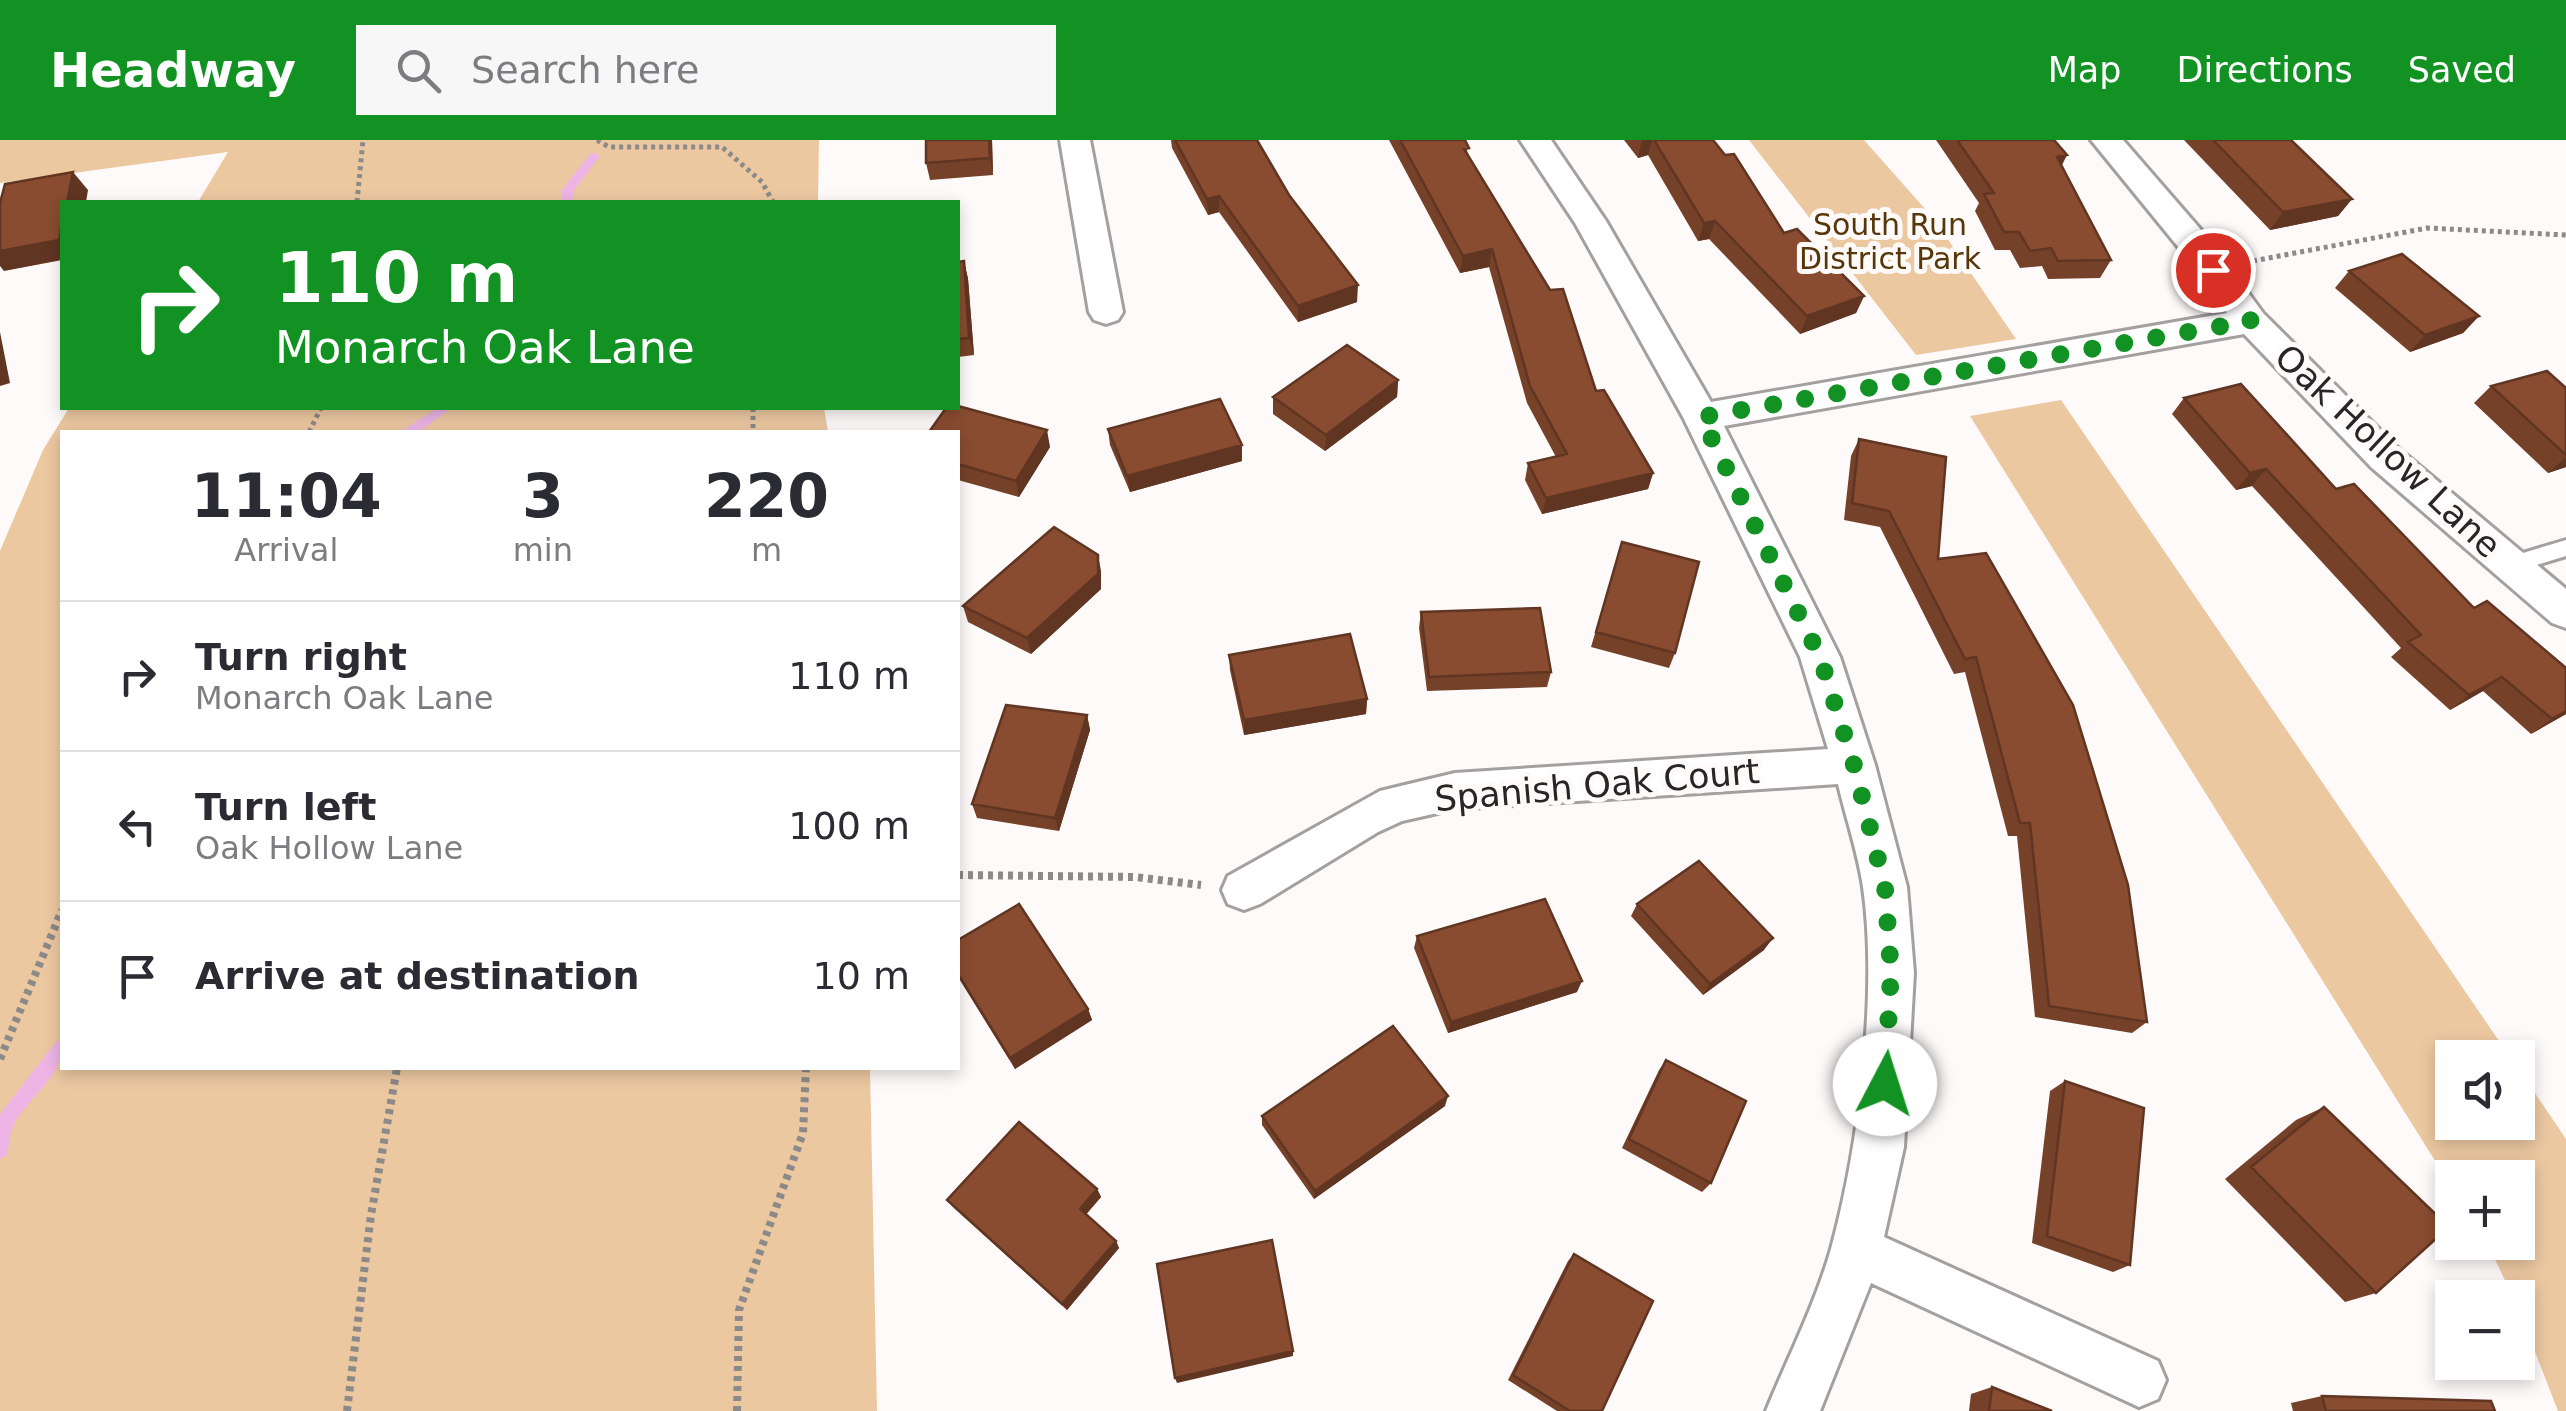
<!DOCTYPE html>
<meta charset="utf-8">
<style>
body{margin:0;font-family:"DejaVu Sans",sans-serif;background:#f7f7f7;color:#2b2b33;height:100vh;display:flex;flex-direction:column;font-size:38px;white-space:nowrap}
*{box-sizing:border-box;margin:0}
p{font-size:32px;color:#7c7c81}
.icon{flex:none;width:55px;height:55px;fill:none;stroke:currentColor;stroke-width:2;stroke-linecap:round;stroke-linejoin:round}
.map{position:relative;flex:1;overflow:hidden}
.sheet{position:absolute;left:60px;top:290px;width:900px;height:640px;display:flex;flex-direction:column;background:#fff;border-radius:0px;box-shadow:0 5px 15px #0003}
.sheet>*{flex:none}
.banner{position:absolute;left:60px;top:60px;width:900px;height:210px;border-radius:0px;box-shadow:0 5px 15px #0003;background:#119222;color:#fff;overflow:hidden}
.controls{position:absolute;left:2435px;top:900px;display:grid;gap:20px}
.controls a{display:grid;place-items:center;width:100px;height:100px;border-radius:0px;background:#fff;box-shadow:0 5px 15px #0003;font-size:50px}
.pin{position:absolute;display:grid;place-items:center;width:85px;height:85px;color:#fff;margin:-42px;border:5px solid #fff;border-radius:50%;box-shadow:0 2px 10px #0007}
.me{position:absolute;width:110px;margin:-55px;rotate:5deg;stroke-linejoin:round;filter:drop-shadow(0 0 8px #0008)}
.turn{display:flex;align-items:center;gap:35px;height:210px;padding:0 50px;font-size:45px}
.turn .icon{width:130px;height:130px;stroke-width:2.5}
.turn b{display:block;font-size:70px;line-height:85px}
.eta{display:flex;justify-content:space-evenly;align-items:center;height:170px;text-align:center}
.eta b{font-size:60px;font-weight:700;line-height:70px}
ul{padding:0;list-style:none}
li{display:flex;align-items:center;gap:30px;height:150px;padding:0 50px;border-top:2px solid #e1e1e2}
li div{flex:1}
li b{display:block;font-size:38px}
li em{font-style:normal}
header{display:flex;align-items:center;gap:60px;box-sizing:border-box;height:140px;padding:0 50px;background:#119222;color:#fff}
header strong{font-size:48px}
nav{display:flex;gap:55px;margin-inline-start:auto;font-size:35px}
.search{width:700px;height:90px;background:#f7f7f7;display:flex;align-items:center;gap:25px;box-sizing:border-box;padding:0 35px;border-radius:0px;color:#7c7c81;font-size:38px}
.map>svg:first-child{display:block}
.green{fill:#ecc8a1}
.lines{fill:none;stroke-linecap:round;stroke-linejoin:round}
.stream{fill:#edb4e5;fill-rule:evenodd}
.service-casing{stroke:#a5a0a0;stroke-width:6}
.minor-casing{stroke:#a5a0a0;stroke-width:6}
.path-far1{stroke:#8c8989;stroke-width:5;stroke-dasharray:4 4;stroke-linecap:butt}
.path{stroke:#8c8989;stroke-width:8;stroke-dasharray:5 5;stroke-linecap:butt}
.service{fill:#fff;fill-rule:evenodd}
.minor{fill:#fff;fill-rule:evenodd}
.wall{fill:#764129}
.shaded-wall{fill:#603522}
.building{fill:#894c30;stroke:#603522;stroke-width:2.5}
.route{stroke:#119222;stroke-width:18;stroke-dasharray:0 32.4}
.labels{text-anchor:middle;stroke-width:10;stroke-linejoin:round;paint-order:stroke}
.far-park-label{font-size:30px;fill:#573709;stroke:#fefafa}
.street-label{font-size:35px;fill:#272525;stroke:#fefafa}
</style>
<header>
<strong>Headway</strong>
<div class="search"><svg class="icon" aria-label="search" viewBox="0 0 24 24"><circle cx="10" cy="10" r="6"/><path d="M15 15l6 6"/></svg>Search here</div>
<nav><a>Map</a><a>Directions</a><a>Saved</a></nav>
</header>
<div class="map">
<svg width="2566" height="1271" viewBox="0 0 2566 1271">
<rect width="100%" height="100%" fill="#fefafa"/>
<path class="green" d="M0 0H819L818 62H198L228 12 0 43Z
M1749 0H1864L1934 79 2016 199 1916 215Z
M2061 260 2510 917 2452 918V982H2518V928L2566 999V1271H2558L2518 1168V1158L2513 1157 2487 1103 2518 1102V1038H2452V1048L1970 276Z
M69 268H824L828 292H62V928H870L877 1271H0V411L43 310Z"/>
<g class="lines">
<path class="stream" d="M594 13 600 16 574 50 572 62H562V50L590 14Z
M437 268H451L419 292H404L405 289Z
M62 900C64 938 31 953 14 984 9 993 10 1006 6 1016L0 1019V974L56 902Z"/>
<g class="service-casing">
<path id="service" d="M2566 400V416L2510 433 2500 425 2503 419Z"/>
</g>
<g class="minor-casing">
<path id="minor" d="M1060 0H1090L1123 172 1118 180 1106 184 1094 180 1089 172Z
M1520 0H1551L1606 81 1711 262 2227 173 2184 114 2091 0H2123L2208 98 2263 173 2397 307 2566 449V488L2552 483 2371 327 2244 194 1724 286 1840 517 1875 625 1907 747 1914 833 1904 1007 1884 1097 2158 1221 2166 1240 2158 1259 2139 1267 1871 1143 1820 1271H1766C1788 1217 1815 1165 1831 1109 1859 1007 1878 852 1863 747 1858 713 1846 678 1838 644L1455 669 1402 681 1378 692 1260 764 1244 770 1228 764 1222 750 1228 736 1380 651 1455 633 1828 609 1800 517 1683 277 1575 83Z"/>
</g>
<path class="path-far1" d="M597 0 609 7H722L762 42 773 62
M357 62 363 0
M2253 121 2427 88 2566 95
M753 268V292
M309 292 321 268"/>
<path class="path" d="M958 735 1135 737 1201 745
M0 919 62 770
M347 1271 371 1075 397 928
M737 1271 739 1170 803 993 806 928"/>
<use href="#service" class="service"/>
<use href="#minor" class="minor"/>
</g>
<path class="wall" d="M992 0 993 35 930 40 926 23Z
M1171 0H1257L1289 55 1357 162 1298 182 1219 72 1208 75 1172 8Z
M1389 0H1465L1468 15 1596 251 1653 333 1648 349 1542 374 1525 340 1528 323 1556 317 1527 263 1489 127 1460 133Z
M1624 0H1713L1784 93 1864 156 1856 173 1800 194 1709 99 1698 101 1648 15 1638 18Z
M1936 0H2054L2062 26 2111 120 2100 138 2048 139 2042 126 2020 128 2010 110H1995L1975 71 1979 63Z
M2184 0H2291L2352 59 2338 76 2270 90Z
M964 121 968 139 974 215 958 217V122Z
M2349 131 2479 176 2463 193 2410 212 2335 148Z
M1398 240 1397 257 1325 311 1273 274V257Z
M2491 246 2566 248V327L2548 333 2474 263Z
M2184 258 2336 349 2474 468 2566 528V574L2531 594 2483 551 2450 570 2391 517 2401 508 2252 346 2236 350 2172 274Z
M1108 289 1242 305V321L1130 352 1110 305Z
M958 292 1050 307 1019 357 958 340Z
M1859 299 1938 419 2147 882 2132 893 2035 877 2017 696H2008L1965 532 1954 534 1880 387 1844 380 1851 316Z
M1622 402 1675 513 1669 528 1591 507Z
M1101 431V449L1031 514 968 482 963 466Z
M1421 472 1551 532 1547 547 1427 551 1419 488Z
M1229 515 1367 559 1366 574 1244 595 1230 530Z
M1087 575 1090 590 1059 691 977 678 972 664Z
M1637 764 1764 810 1703 855 1631 776Z
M1417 796 1577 852 1448 893 1414 808Z
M958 800 1088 869 1092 880 1015 929 958 837Z
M1666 920 1711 1043 1702 1052 1622 1008 1659 930Z
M2065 941 2130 1125 2113 1132 2032 1103 2050 951Z
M1445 966 1314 1059 1262 985V976Z
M2324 967 2376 1153 2345 1162 2225 1039 2296 980Z
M1097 1049 1101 1057 1086 1074 1116 1101 1119 1108 1067 1170 954 1068 947 1060Z
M1574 1114 1602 1271H1557L1508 1240 1568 1121Z
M1992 1247 2052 1271H1969L1971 1254Z
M2322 1256 2495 1271H2293L2291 1263Z"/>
<path class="shaded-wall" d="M989 0H992L993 35 990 18Z
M1642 0H1652L1648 15 1638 18Z
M2067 15 2058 33 2057 17Z
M73 32 88 50 86 62H67Z
M1219 56V72L1208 75 1207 59Z
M2352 59 2338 76 2270 90 2283 72Z
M1715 81 1709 99 1698 101 1704 83Z
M62 82V120L4 131 0 126V111Z
M1492 109 1489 127 1460 133 1463 116Z
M964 121 968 139 974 215 969 198Z
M1358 145 1357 162 1298 182V166Z
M1864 156 1856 173 1800 194 1807 176Z
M2479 176 2463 193 2410 212 2425 195Z
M0 192 10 243 0 246Z
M1398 240 1397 257 1325 311 1326 295Z
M1047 290 1050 307 1019 357 1016 341Z
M1242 305V321L1130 352 1127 336Z
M2566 317V327L2548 333Z
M2266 329 2252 346 2236 350 2250 333Z
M1653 333 1648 349 1542 374 1546 358Z
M1098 415 1101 431V449L1031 514 1027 498Z
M2502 537 2483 551 2450 570 2469 555Z
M1367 559 1366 574 1244 595V580Z
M2566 571V574L2531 594 2552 579Z
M1087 575 1090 590 1059 691 1055 678Z
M1773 798 1764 810 1703 855 1710 844Z
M1582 841 1577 852 1448 893 1451 882Z
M1088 869 1092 880 1015 929 1010 918Z
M1448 956 1445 966 1314 1059 1315 1051Z
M1097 1049 1101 1057 1084 1077 1080 1069Z
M1116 1101 1119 1108 1067 1170 1062 1164Z
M1293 1211V1216L1177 1243 1175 1238Z"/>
<path class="building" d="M926 0H989L990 18 926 23Z
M1175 0H1257L1289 55 1358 145 1298 166 1219 56 1207 59Z
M1400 0H1465L1469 8 1464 9 1550 150 1563 149 1596 251 1604 250 1653 333 1546 358 1528 323 1567 314 1530 246 1492 109 1463 116Z
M1654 0H1713L1725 15 1734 14 1784 93 1797 89 1864 156 1807 176 1715 81 1704 83Z
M1957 0H2054L2067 15 2057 17 2111 120 2058 121 2051 108 2030 111 2019 92H2004L1984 54 1994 53Z
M2213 0H2291L2352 59 2283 72Z
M73 32 67 62H62V82L59 100 0 111V63L5 44Z
M2402 114 2479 176 2425 195 2349 131Z
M964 121 969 198 958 199V122Z
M1347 205 1398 240 1326 295 1273 257Z
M2547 231 2566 248V315L2491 246Z
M2241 244 2336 349 2354 344 2474 468 2487 461 2566 528V571L2552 579 2502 537 2469 555 2408 502 2421 495 2266 329 2250 333 2184 258Z
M1220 259 1242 305 1127 336 1108 289Z
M958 266 1047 290 1016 341 958 324V292H929L946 268H958Z
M1859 299 1946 317 1938 419 1986 413 2073 565 2128 745 2147 882 2049 866 2030 683H2020L1976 517 1965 519 1889 371 1852 363Z
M1054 387 1098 415V434L1027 498 963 466Z
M1622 402 1699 422 1675 513 1596 492Z
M1540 468 1551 532 1429 537 1421 472Z
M1350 494 1367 559 1244 580 1229 515Z
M1006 565 1087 575 1055 678 972 664Z
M1699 721 1773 798 1710 844 1637 764Z
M1545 759 1582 841 1451 882 1417 796Z
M1019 764 1088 869 1010 918 958 834V800Z
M1393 886 1448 956 1315 1051 1262 976Z
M1666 920 1746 961 1711 1043 1629 999Z
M2065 941 2144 968 2130 1125 2047 1096Z
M2324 967 2449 1087 2376 1153 2251 1027Z
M1019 982 1097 1049 1080 1069 1116 1101 1062 1164 947 1060Z
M1272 1100 1293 1211 1175 1238 1157 1124Z
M1574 1114 1653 1161 1602 1271H1570L1513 1235Z
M1992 1247 2052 1271H1989Z
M2322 1256 2491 1261 2495 1271H2326Z"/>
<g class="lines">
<path class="route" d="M1885 944 1891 832 1885 747 1854 625 1820 517 1701 277 2251 181 2213 130"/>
</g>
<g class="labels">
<g class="far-park-label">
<text x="1890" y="95">South Run<tspan x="1890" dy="34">District Park</tspan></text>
</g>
<g class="street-label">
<text transform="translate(2388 311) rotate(43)" y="12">Oak Hollow Lane</text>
<text transform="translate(1597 645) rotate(-5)" y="12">Spanish Oak Court</text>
</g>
</g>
</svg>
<div class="controls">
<a><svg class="icon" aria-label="sound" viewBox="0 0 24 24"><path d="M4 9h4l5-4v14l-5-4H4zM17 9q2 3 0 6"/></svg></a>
<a>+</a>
<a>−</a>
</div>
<div class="pin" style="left:2213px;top:130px;background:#d93025"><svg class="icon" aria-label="arrive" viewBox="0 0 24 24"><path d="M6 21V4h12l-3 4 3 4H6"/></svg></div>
<svg class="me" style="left:1885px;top:944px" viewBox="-20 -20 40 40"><circle r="19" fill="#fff"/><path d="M0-13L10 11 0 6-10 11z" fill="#119222"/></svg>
<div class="banner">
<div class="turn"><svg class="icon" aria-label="right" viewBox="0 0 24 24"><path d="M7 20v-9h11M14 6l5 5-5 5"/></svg><div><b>110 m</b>Monarch Oak Lane</div></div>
</div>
<section class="sheet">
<div class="eta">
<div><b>11:04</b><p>Arrival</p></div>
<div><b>3</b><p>min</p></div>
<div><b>220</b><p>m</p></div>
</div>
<ul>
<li><svg class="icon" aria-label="right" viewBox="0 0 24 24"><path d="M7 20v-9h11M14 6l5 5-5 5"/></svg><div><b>Turn right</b><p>Monarch Oak Lane</p></div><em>110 m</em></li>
<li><svg class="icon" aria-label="left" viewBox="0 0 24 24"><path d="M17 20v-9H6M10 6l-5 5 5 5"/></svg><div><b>Turn left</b><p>Oak Hollow Lane</p></div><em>100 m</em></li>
<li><svg class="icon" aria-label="arrive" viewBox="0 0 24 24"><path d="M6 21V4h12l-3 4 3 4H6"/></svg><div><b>Arrive at destination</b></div><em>10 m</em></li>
</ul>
</section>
</div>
